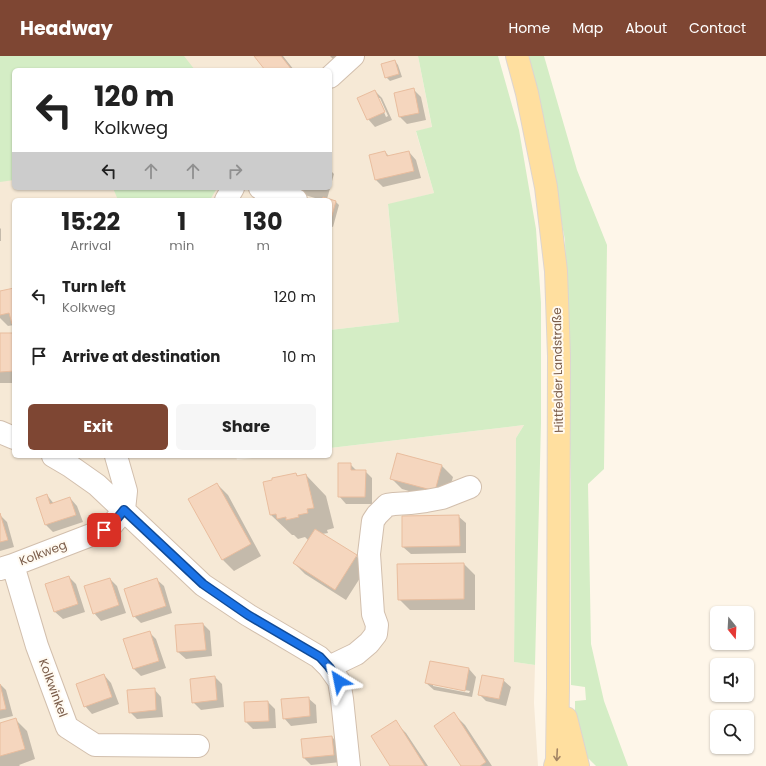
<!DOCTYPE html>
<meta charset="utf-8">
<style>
body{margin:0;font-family:Poppins,sans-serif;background:#f6f6f6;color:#222;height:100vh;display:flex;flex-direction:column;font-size:15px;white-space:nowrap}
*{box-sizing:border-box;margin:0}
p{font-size:13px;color:#767676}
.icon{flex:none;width:22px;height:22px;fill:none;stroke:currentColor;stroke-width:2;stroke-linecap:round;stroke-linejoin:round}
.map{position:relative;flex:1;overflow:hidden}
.side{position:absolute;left:12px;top:142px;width:320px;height:260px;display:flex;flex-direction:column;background:#fff;border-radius:6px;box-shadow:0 1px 3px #0004}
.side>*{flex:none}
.guide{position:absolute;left:12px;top:12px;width:320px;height:122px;border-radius:6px;box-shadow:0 1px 3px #0004;background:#fff;color:#222;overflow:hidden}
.needle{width:26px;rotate:162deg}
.fabs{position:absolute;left:710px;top:550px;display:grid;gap:8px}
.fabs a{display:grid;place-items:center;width:44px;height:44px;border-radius:6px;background:#fff;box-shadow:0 1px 3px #0004;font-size:20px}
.pin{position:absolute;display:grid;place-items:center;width:34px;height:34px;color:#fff;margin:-17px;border-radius:8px;box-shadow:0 2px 6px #0006}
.me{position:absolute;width:44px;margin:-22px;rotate:325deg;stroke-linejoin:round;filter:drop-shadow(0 0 3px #0008)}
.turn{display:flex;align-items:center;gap:14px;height:84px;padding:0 16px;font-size:18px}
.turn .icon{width:52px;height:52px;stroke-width:2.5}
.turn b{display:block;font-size:28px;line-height:34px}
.lanes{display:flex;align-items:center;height:38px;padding:0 16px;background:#0003;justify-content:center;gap:20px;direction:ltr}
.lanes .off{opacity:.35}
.eta{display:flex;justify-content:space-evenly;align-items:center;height:68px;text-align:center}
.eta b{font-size:24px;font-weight:700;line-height:28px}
.button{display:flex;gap:8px;margin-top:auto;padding:8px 16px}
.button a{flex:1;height:46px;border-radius:6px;background:#7e4633;color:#fff;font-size:16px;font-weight:700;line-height:46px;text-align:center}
.button a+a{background:#f6f6f6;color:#222}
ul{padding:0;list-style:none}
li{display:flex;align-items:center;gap:12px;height:60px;padding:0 16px}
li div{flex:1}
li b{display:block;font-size:15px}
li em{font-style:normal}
header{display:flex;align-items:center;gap:24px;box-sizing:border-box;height:56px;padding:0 20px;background:#7e4633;color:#fff}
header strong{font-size:19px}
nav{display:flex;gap:22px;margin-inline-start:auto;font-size:14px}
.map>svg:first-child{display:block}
.residential{fill:#f6e9d6;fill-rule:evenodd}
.green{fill:#d4edc5}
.shadow{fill:#0003;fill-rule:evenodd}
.building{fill:#f5d6be;stroke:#e9bd9e}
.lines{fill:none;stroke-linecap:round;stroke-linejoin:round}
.minor-casing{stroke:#d2bfad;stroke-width:24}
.major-casing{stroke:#ddd5d0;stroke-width:24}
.minor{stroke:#fff;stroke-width:22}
.major{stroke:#ffdf9f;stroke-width:22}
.oneway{stroke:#a38464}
.route-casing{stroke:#114b97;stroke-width:10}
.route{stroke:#1a73e8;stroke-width:7}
.labels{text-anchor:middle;stroke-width:4;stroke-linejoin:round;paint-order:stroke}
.street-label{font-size:12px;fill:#7b5d4a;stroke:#fffaf1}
</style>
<header>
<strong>Headway</strong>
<nav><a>Home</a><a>Map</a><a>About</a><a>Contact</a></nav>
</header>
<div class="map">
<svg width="766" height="710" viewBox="0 0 766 710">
<rect width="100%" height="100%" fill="#fef6e9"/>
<path class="residential" d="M0 0H418L432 72 416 76 434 137 388 149 399 266 330 274V144H14V400H236L237 404 267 400H330V392L524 369 516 382 514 606 535 609 534 647 538 710H0ZM14 14H330V132H14Z"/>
<path class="green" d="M0 0H184L195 14H14V124L0 126Z
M418 0H498L519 74 536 173 541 247V367L535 609 514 606 516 382 524 369 330 392V274L399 266 388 148 434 137 416 75 432 71Z
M529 0H544L577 114 607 189 604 413 588 428 591 588 604 645 628 710H596L589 703 584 701 575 662V645L586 644 585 631 571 629V428L565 184Z
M113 132H217L210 144H118Z"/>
<path class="shadow" d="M256 0H283L294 14H266Z
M330 0H342L335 5Z
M395 5 398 9 402 21 390 25 386 21Z
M413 33 421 41 426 64 407 68 400 61 395 38Z
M375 35 382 42 392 64 375 71 368 63ZM378 42H380L388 60 386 61Z
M385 96 390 101 409 96 416 104 421 122 383 131 376 124 370 100Z
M330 114 334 118 327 143 336 146 339 149 333 171 330 170V144H322L284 133 282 132H330Z
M0 172 1 173V185H0Z
M14 233V269L8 270 0 262V236Z
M0 278H14V327H0Z
M398 398 442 410 453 421 446 446 402 433 391 422Z
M350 408 357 415H365L372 422V448H346L339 440Z
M296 418 299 421 306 419 326 440 334 472 327 474 328 477 322 478 356 500 367 511 346 544 305 518 294 507 309 485 305 481 298 483 294 479H292L271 459Z
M217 428 228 439 261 500 234 515 223 504 190 443Z
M47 439 54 448 70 442 77 450 83 466 53 476 46 469 37 442Z
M0 459 7 466 14 491 0 495Z
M458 460 466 467V497L411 498 403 491V461Z
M464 508 475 519V554H410L399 543Z
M69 521 76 528 85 556 63 563 55 556Z
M110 523 117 530 126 557 101 565 94 557Z
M156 523 164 530 172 557 141 567 134 560Z
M203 568 210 575 212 600 186 603 178 596Z
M149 576 156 583 166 612 141 620 134 613 125 584Z
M469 613 476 621 472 641 434 634 426 627ZM433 628 470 635 469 637 433 630Z
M104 619 111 627 119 648 92 658 85 650Z
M215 621 222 628 224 651 201 654 193 646Z
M503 624 511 631 506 650 486 645 479 638Z
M0 628 6 634 13 660 0 663Z
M154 633 161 641 163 661 137 663 130 656Z
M308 642 316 649 317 667 291 670 284 662Z
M268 646 275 653 276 672 253 673 246 666Z
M454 658 465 669 492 710H462Z
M16 664 27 675 35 703 19 709 20 710H0V668Z
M395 666 406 677 428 710H391Z
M332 681 339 688 341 706 311 709 304 702Z"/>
<path class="building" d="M254 0H281L292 14H265Z
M395 4 399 18 385 22 381 8Z
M414 32 419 57 399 61 394 37Z
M375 34 385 56 367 64 357 42Z
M385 95 387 100 409 95 414 115 375 124 369 99Z
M323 141 336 145 330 167V144H322Z
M14 232V267L12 268 9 257 0 259V235Z
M0 277H14V315L0 316Z
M397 397 442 409 435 435 390 423Z
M338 407H351V414H366L365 441H338Z
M296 417 297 420 306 418 314 452 307 453 308 457 298 459 299 461 286 464V461L277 463 276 458 270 459 263 426 272 424V422Z
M217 427 251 488 222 504 188 443Z
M47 438 50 448 70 441 76 459 45 469 36 442Z
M0 457 8 484 0 486Z
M459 459 460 490 402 491V460Z
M315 473 357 499 335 534 293 507Z
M464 507V543L398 544 397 508Z
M69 520 78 548 54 556 45 528Z
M110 522 119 549 93 558 84 530Z
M157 522 166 550 133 561 124 533Z
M203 567 206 594 177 596 175 569Z
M150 575 159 605 133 613 123 583Z
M430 605 469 612 465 635 425 627Z
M104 618 112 641 84 651 76 628Z
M482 619 504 623 499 643 478 639Z
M215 620 217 644 192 647 190 623Z
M0 628 6 653 0 654Z
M155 632 156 654 129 657 127 634Z
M309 641 310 660 283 663 281 643Z
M268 645 269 665 245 666 244 646Z
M454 656 486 706 480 710H461L434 670Z
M16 662 25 693 0 700V667Z
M396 664 425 710H390L371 680Z
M332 680 334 699 303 702 301 683Z"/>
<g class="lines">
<g class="minor-casing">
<path id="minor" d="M330 21 353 0
M260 132 296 144
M226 144 233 132
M0 376 14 382
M53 400 70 410 97 429 203 529 248 559 319 601 329 611 339 625 342 643 349 710
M116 400 126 435 124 454
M13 509 37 590 67 671 95 689 198 690
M0 513 13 509 104 474 111 470 124 454
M329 611 356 598 369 587 376 578 377 569 373 558 369 498 373 465 377 459 387 449 394 448 410 447 426 445 442 442 470 431"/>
</g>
<g class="major-casing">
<path id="major" d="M517 0 527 37 546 131 556 215 559 300 558 632 557 704 555 710
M566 662 578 710"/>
</g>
<use href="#minor" class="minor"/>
<use href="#major" class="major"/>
</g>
<defs><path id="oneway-shaft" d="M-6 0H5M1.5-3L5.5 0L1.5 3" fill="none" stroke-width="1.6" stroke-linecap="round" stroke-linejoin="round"/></defs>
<use class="oneway" href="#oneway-shaft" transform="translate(557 699) rotate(93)"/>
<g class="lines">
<g class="route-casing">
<path id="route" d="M104 474 111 470 124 454 203 528 248 559 320 601 329 611 339 625"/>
</g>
<use href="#route" class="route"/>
</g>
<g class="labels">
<g class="street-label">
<text transform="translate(558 314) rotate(-91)" y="4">Hittfelder Landstraße</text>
<text transform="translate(43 497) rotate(-21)" y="4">Kolkweg</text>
<text transform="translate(53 632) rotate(70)" y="4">Kolkwinkel</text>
</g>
</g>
</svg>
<div class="fabs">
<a><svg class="needle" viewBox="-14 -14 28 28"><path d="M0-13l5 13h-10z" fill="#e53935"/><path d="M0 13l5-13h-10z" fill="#767676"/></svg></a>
<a><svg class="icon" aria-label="sound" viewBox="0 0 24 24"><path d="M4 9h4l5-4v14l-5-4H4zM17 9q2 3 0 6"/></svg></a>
<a><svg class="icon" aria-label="search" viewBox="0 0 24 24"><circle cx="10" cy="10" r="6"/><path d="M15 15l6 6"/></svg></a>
</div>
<div class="pin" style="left:104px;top:474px;background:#d93025"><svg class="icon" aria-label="arrive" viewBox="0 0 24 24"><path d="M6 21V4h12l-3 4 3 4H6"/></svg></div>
<svg class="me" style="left:339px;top:625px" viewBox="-20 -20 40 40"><path d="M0-17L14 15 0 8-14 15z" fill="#1a73e8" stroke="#fff" stroke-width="4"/></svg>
<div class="guide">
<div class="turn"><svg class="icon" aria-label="left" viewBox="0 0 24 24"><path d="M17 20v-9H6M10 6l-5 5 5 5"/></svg><div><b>120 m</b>Kolkweg</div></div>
<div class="lanes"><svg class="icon" aria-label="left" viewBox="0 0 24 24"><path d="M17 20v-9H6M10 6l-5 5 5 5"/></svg><svg class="icon off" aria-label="ahead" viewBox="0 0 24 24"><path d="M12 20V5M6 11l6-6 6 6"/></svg><svg class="icon off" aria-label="ahead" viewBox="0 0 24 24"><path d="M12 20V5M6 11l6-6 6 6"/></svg><svg class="icon off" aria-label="right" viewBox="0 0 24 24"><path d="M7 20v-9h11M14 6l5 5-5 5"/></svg></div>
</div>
<section class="side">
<div class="eta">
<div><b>15:22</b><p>Arrival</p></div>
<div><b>1</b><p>min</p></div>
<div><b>130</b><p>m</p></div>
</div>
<ul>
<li><svg class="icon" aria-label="left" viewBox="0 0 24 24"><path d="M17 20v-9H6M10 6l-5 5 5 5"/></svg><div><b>Turn left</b><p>Kolkweg</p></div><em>120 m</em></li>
<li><svg class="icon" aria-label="arrive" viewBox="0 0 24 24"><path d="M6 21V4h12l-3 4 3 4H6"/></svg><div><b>Arrive at destination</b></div><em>10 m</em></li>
</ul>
<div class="button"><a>Exit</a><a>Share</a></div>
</section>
</div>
